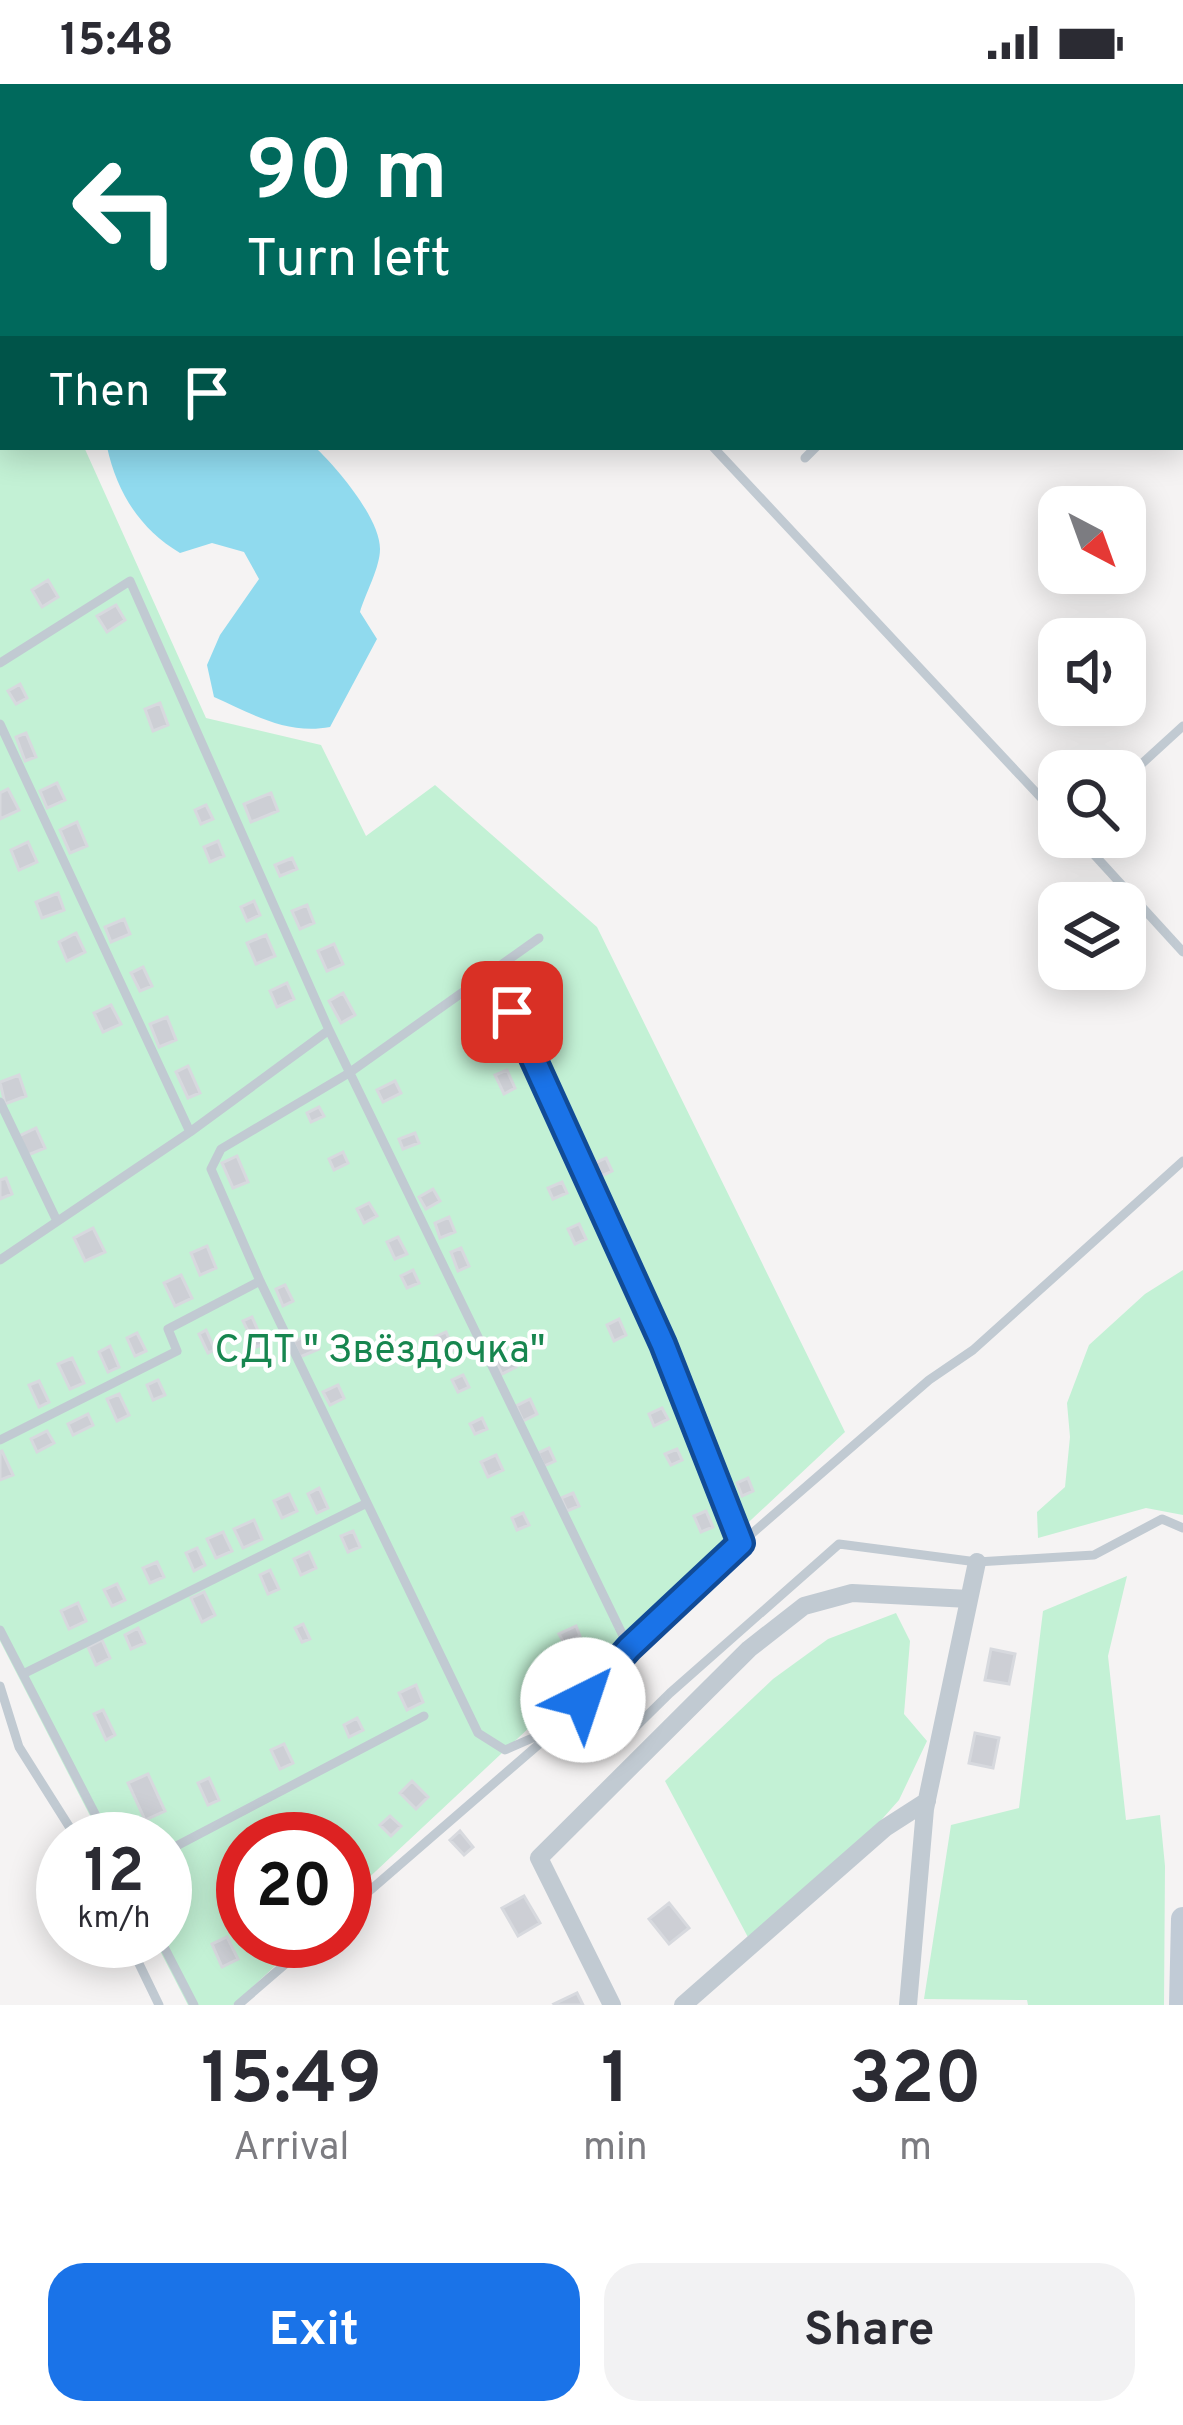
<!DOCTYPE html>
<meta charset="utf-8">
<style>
body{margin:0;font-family:Overpass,sans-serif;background:#f2f2f3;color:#2b2b33;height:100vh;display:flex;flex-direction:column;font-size:45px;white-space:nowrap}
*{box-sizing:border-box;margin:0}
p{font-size:39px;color:#7c7c81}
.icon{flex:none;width:66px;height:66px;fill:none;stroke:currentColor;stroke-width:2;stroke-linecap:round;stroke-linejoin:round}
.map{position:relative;height:1921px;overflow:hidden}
.side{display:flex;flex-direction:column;background:#fff;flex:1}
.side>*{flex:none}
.banner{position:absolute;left:0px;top:0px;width:1185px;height:366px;box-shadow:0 6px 30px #0003;background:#00695c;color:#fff;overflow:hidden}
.needle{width:78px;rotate:139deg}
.fabs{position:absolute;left:1038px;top:402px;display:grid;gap:24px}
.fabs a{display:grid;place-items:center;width:108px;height:108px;border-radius:24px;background:#fff;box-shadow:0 6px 30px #0003;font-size:60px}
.speed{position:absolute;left:36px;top:1728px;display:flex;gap:24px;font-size:60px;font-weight:700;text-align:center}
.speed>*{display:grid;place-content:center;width:156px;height:156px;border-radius:50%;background:#fff;box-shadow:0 6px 30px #0003;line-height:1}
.speed small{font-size:30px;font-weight:400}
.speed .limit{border:18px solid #d22;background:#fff;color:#111}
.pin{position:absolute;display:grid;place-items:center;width:102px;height:102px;color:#fff;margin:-51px;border-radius:24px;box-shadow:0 6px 18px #0006}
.me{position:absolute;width:132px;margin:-66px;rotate:41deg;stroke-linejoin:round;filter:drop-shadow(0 0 9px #0008)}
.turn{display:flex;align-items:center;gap:42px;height:252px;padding:0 48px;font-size:54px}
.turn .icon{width:156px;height:156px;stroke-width:2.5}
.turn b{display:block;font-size:84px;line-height:102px}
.then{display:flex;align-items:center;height:114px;padding:0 48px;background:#0003;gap:24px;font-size:45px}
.eta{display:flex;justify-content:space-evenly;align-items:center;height:204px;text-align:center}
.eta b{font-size:72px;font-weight:700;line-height:84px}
.primary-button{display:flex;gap:24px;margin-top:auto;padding:24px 48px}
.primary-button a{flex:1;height:138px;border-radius:36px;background:#1a73e8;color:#fff;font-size:48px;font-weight:700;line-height:138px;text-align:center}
.primary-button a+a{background:#f2f2f3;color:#2b2b33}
.status{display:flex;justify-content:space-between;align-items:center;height:84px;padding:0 60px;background:#fff;direction:ltr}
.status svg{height:33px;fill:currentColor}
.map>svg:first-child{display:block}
.green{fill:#c3f1d5}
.water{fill:#90daee}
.building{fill:#cdcfd5;stroke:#d7d9de;stroke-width:3}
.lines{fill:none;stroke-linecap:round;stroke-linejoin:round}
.lane{stroke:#c1cad2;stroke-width:9}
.street{stroke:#c1cad2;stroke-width:18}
.secondary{stroke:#c1cbd6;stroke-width:24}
.route-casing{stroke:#114b97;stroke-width:30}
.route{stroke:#1a73e8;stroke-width:21}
.labels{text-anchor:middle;stroke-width:9;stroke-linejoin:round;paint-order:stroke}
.park-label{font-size:39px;fill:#17864f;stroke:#fff}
</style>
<div class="status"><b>15:48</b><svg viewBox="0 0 49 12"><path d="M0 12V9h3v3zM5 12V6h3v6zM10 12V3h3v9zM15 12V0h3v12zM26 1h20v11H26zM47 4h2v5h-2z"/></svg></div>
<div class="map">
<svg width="1183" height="1921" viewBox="0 0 1183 1921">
<rect width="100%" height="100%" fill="#f5f3f3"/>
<path class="green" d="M0 46 3 363H84L206 634 321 661 366 752 435 701 597 843 845 1348 345 1816V1755H243V1857H302L233 1921H188L155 1857H165V1755H102L0 1557Z
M1183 1186V1431L1146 1424 1038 1454 1037 1428 1065 1403 1070 1353 1067 1319 1089 1261 1145 1210Z
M1127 1492 1108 1572 1126 1736 1160 1731 1165 1782 1164 1921H1028L1027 1916 924 1915 951 1741 1019 1724 1043 1527Z
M896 1529 910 1557 904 1630 927 1657 899 1716 835 1788 750 1857 665 1697 773 1595 828 1555Z"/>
<path class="water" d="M107 363H315C337 384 380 434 380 465 380 484 365 510 360 528L377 555 330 643C287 651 252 630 214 613L207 581 220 551 259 495 244 468 212 459 180 469C140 445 117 409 107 363Z"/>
<path class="building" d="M48 496 58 513 42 523 32 506Z
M116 521 125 536 107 548 97 532Z
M20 600 27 614 16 620 8 607Z
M160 619 168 641 153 647 145 625Z
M26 649 36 673 25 677 16 653Z
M57 699 65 716 47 724 40 707Z
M8 705 19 726 0 735V709Z
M271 709 278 727 251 738 244 720Z
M206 721 213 735 201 740 195 726Z
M77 738 87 762 70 769 60 746Z
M218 757 224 772 210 778 204 763Z
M28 758 37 778 19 786 11 766Z
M292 774 297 785 280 792 275 781Z
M58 809 64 826 42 834 36 818Z
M254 817 260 831 247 837 241 823Z
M307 821 314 839 300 845 292 827Z
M124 835 130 850 111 858 105 843Z
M76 849 85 868 67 877 59 858Z
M266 851 275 872 256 880 247 859Z
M334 860 343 880 327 887 318 867Z
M143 883 152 902 140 907 131 889Z
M533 894 541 910 529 915 522 899Z
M287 899 294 915 277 923 270 907Z
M343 909 355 931 341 939 329 917Z
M111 921 121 940 103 948 94 929Z
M167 933 176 956 159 963 150 940Z
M556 939 561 952 549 958 542 945Z
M494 953 502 969 490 974 483 958Z
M188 982 200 1009 188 1014 176 988Z
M507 986 515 1004 504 1010 495 991Z
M19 991 26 1012 5 1020 0 998Z
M395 997 401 1009 383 1018 377 1006Z
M319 1023 324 1032 311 1038 307 1029Z
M36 1044 45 1064 28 1071 19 1052Z
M415 1049 419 1059 403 1065 399 1055Z
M343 1068 348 1079 334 1086 329 1075Z
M237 1072 248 1098 233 1104 222 1079Z
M606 1074 612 1087 599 1093 593 1080Z
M6 1094 12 1110 0 1115V1096Z
M562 1098 567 1109 553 1115 548 1104Z
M433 1105 440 1117 426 1125 419 1113Z
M369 1119 377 1132 364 1139 357 1125Z
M449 1133 455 1148 440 1154 435 1139Z
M579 1140 586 1155 575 1160 568 1145Z
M93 1144 105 1168 85 1177 74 1154Z
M398 1153 407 1170 395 1175 387 1158Z
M207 1162 216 1184 200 1191 191 1169Z
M461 1164 469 1182 458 1187 451 1168Z
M413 1186 419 1199 407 1204 401 1192Z
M181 1191 192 1214 175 1222 164 1199Z
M285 1201 293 1217 283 1222 276 1205Z
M252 1233 264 1260 256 1263 243 1237Z
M619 1235 626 1251 614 1257 607 1241Z
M206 1246 215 1266 208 1269 199 1250Z
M446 1248 454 1266 438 1273 430 1255Z
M137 1249 146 1267 135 1272 127 1254Z
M312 1249 319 1265 300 1273 293 1258Z
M110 1262 119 1283 108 1288 99 1268Z
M510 1270 516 1283 502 1290 495 1276Z
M72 1274 84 1299 70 1305 58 1280Z
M463 1291 469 1303 458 1308 452 1296Z
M158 1296 165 1311 153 1316 147 1301Z
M39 1297 49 1318 39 1323 29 1301Z
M338 1301 344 1314 330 1321 323 1308Z
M119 1310 129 1331 117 1337 107 1315Z
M530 1315 537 1330 523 1337 516 1322Z
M662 1324 668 1335 654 1342 649 1330Z
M88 1330 93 1341 73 1351 68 1340Z
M482 1334 487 1345 475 1350 470 1340Z
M47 1347 54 1359 37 1368 31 1355Z
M549 1364 555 1377 544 1382 538 1369Z
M677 1365 682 1376 671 1381 665 1370Z
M2 1367 13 1391 0 1396V1368Z
M496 1371 503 1386 488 1393 481 1378Z
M748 1394 753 1407 742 1412 737 1399Z
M319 1404 328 1424 317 1429 308 1410Z
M573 1409 579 1422 567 1427 561 1414Z
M289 1410 297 1427 282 1434 274 1417Z
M706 1427 713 1443 701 1448 694 1432Z
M523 1429 529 1441 517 1446 512 1434Z
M254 1436 262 1455 243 1464 234 1445Z
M353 1447 360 1463 348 1468 341 1452Z
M223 1448 232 1467 216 1474 207 1455Z
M197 1464 205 1481 194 1487 186 1469Z
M309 1468 316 1484 301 1491 294 1475Z
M157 1478 164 1493 150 1499 143 1484Z
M270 1486 279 1505 268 1510 260 1491Z
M117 1500 125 1516 112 1522 104 1506Z
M204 1508 215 1531 202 1538 191 1514Z
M78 1519 86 1537 69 1545 61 1527Z
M303 1540 310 1555 302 1558 295 1544Z
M576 1542 580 1552 564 1559 559 1550Z
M138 1544 145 1559 131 1565 125 1551Z
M102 1556 110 1574 96 1581 88 1563Z
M991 1565 1015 1570 1009 1600 985 1596Z
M416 1601 423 1618 407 1626 399 1609Z
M103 1626 115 1651 106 1656 94 1630Z
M357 1634 363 1646 349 1653 344 1641Z
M975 1649 999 1654 993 1684 969 1679Z
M284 1660 293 1679 280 1685 271 1666Z
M148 1690 165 1727 145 1736 128 1699Z
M209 1694 219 1716 208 1721 198 1699Z
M412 1697 428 1713 416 1725 400 1709Z
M390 1732 401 1742 391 1752 380 1741Z
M460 1747 473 1763 464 1771 450 1756Z
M172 1779 185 1806 171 1812 165 1800V1782Z
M524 1812 540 1839 518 1852 502 1824Z
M669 1819 689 1844 669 1860 649 1835Z
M227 1853 238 1875 222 1883 212 1860Z
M577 1909 583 1921H555L554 1920Z"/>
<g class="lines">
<path class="lane" d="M786 3 789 0
M1182 15H1183
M0 66 3 64
M0 294 3 292
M713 363 1059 733
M805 374 816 363
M0 579 130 497 329 946 629 1564
M0 640 190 1048
M1125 695 1183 642
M1078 753 1183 868
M539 854 349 989 221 1065 211 1085 260 1197 478 1649 505 1666 560 1642 629 1564 741 1459 929 1296 973 1266 1183 1077
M493 886 663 1260 741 1459
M0 1018 57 1137
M0 1176 190 1048 329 946
M0 1356 177 1267 168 1245 260 1197
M0 1546 108 1755
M23 1590 367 1419
M0 1602 19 1663 77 1755
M165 1768 424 1632
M345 1828 560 1642 587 1663 614 1664 670 1609 839 1460 977 1478 1094 1471 1162 1435 1183 1444
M128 1857 159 1921
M161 1857 194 1921
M238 1921 312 1857"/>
<path class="street" d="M612 1921 539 1774 749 1565 804 1522 852 1509 969 1515
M683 1921 885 1744 927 1717
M908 1921 925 1725 977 1478"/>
<path class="secondary" d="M1181 1921 1183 1835"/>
</g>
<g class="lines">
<g class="route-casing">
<path id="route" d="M512 928 663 1260 741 1459 629 1564 583 1616"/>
</g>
<use href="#route" class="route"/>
</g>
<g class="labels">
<g class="park-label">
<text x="380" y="1278">СДТ " Звёздочка"</text>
</g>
</g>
</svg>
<div class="fabs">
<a><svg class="needle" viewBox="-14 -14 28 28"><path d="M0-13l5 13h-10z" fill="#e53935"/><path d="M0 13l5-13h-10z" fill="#7c7c81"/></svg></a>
<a><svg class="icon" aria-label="sound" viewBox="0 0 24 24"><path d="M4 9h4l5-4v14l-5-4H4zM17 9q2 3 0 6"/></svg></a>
<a><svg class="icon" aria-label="search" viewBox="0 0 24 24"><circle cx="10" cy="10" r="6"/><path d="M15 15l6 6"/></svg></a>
<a><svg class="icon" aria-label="layers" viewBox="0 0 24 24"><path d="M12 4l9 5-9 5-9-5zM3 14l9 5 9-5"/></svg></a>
</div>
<div class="speed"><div>12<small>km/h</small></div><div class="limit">20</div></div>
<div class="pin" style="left:512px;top:928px;background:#d93025"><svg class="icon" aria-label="arrive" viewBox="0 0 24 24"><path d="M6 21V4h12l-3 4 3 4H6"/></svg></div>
<svg class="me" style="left:583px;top:1616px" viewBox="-20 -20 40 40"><circle r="19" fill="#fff"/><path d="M0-13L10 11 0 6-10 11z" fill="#1a73e8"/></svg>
<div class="banner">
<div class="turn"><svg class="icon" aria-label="left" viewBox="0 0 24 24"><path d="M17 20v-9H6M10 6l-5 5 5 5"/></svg><div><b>90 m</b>Turn left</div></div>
<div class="then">Then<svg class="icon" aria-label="arrive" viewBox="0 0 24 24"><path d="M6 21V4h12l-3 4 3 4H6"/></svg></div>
</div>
</div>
<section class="side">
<div class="eta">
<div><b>15:49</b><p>Arrival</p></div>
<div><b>1</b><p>min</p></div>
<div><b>320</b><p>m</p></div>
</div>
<div class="primary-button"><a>Exit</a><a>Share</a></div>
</section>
